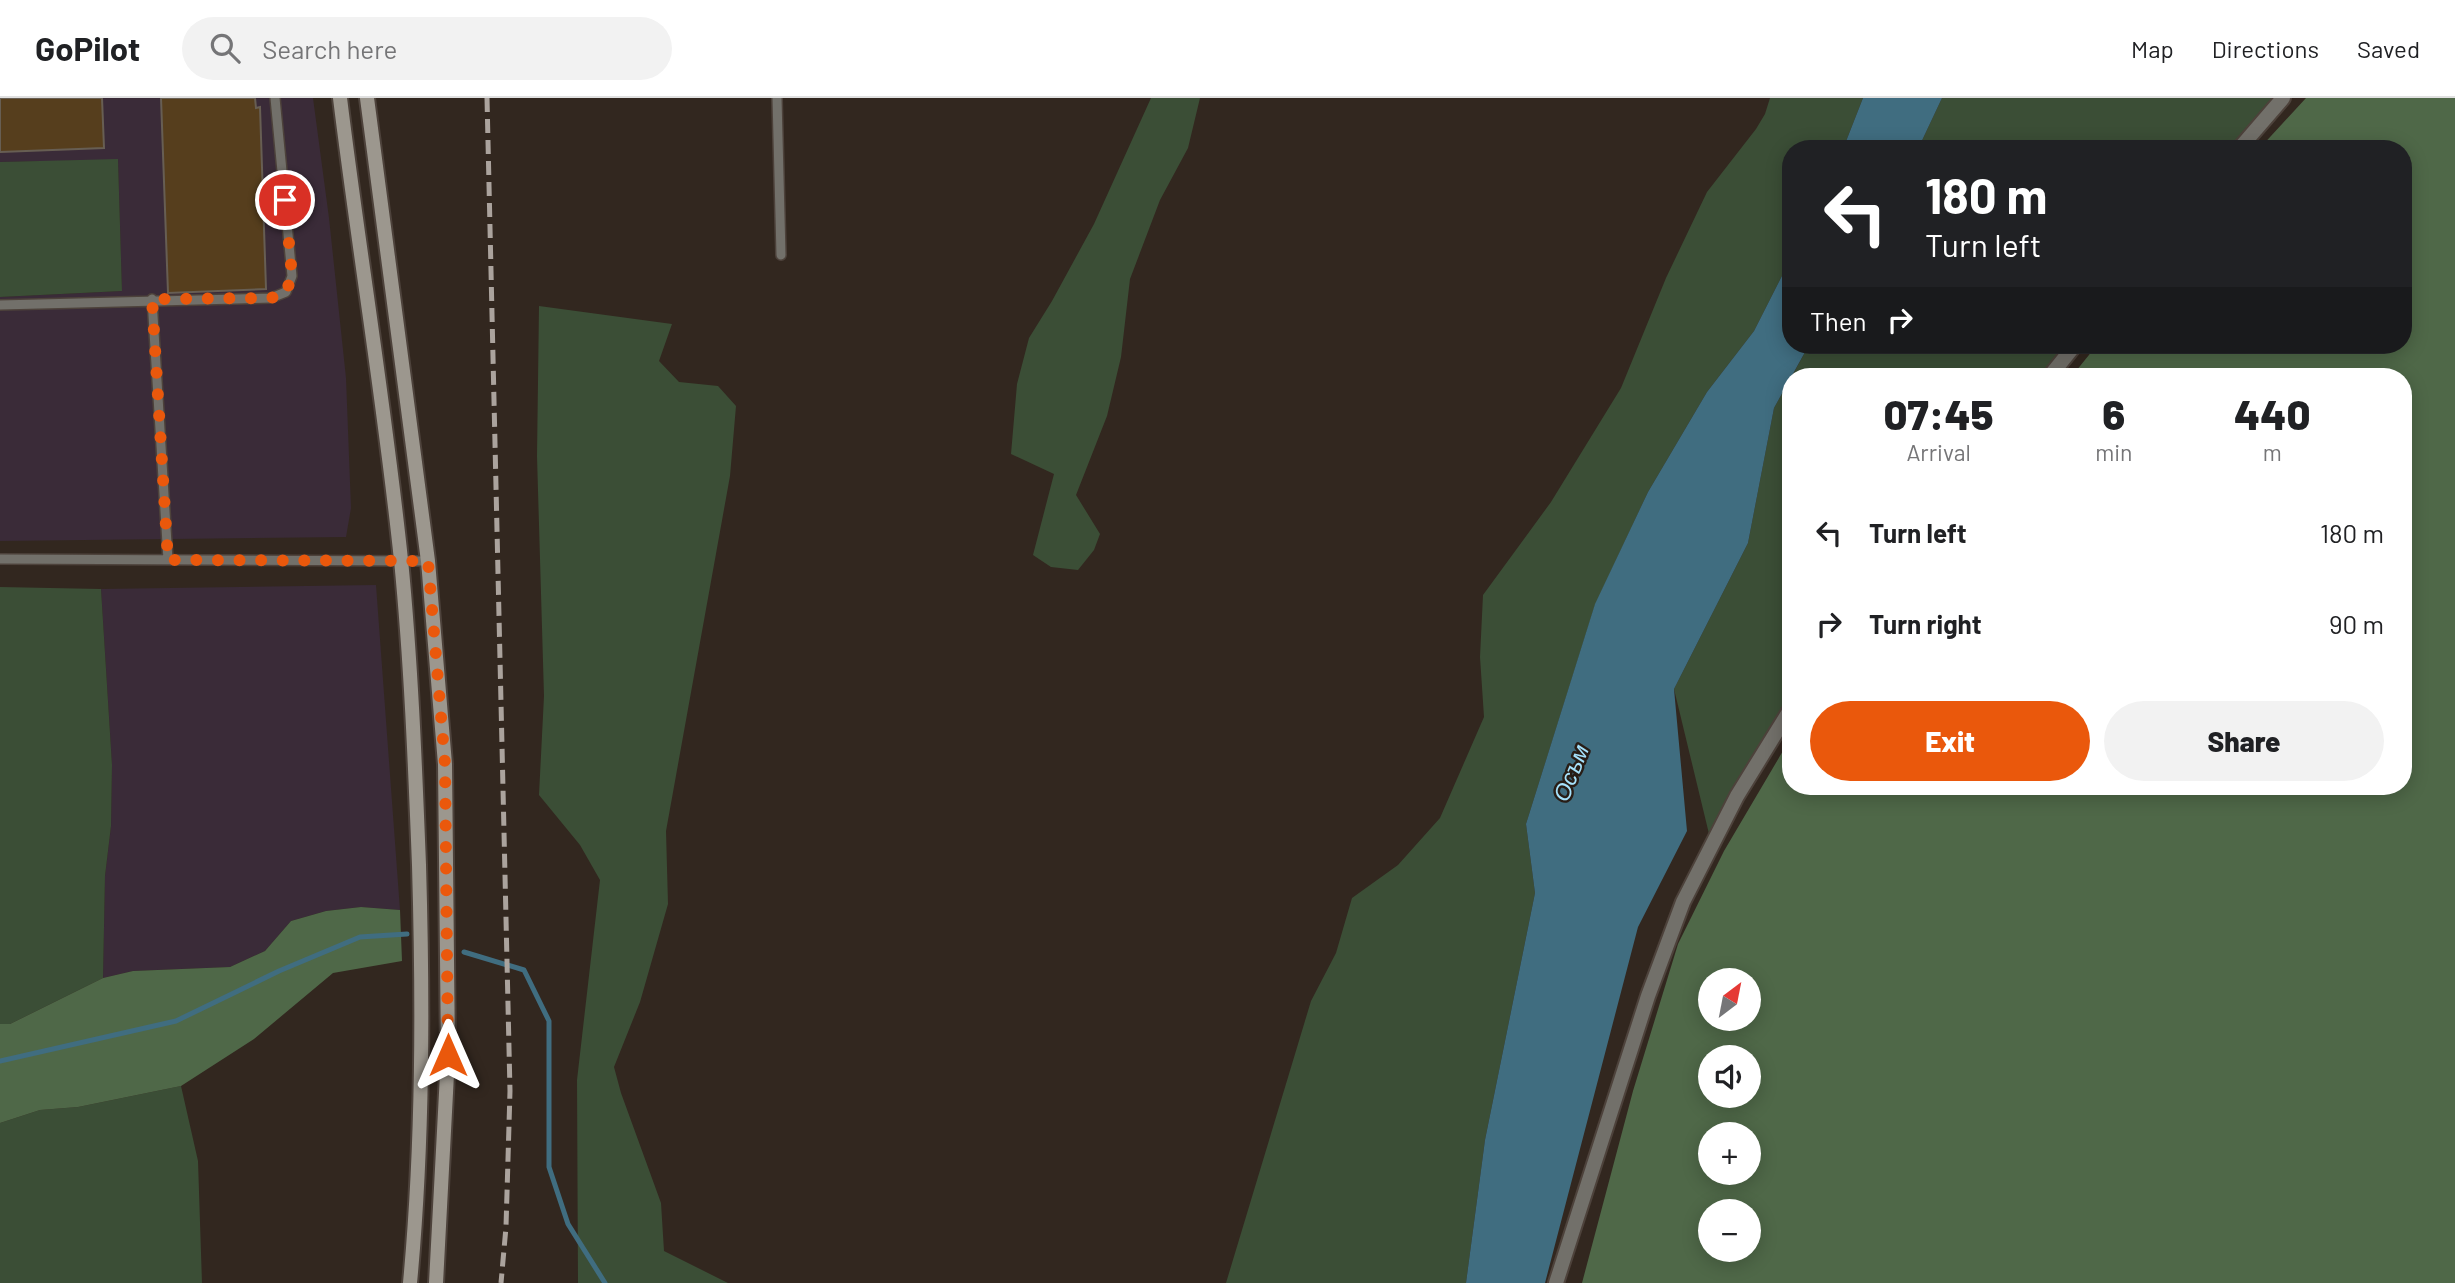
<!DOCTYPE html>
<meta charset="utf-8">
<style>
body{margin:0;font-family:Barlow,sans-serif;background:#f2f2f2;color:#202124;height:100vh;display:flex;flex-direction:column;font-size:26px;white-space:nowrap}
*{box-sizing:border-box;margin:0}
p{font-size:23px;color:#757577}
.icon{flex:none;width:38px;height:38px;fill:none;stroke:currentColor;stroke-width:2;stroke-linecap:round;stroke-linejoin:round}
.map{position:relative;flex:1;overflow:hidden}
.details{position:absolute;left:1782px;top:270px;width:630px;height:427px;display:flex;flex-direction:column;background:#fff;border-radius:28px;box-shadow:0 4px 18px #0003}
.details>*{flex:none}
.guide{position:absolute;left:1782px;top:42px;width:630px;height:214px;border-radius:28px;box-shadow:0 4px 18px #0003;background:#202124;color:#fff;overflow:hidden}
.needle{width:46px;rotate:32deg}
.buttons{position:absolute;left:1698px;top:870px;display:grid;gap:14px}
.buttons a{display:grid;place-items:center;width:63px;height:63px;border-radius:50%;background:#fff;box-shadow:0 4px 18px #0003;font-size:35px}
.pin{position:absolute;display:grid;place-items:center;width:60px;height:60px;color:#fff;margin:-30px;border:4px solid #fff;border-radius:50%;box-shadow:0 2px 7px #0007}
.me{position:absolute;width:77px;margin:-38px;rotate:0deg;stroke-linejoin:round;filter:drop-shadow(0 0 5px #0008)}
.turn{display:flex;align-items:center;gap:24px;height:147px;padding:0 28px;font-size:32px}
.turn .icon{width:91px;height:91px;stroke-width:2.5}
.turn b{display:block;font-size:49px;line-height:60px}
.then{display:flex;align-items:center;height:66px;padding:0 28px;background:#0003;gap:14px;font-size:26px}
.eta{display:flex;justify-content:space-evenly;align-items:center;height:119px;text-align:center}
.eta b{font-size:42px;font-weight:800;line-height:49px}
.action{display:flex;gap:14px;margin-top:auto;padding:14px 28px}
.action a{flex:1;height:80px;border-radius:42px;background:#ea580c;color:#fff;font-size:28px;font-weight:800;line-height:80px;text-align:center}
.action a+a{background:#f2f2f2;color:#202124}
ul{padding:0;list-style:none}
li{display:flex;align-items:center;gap:21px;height:91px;padding:0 28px}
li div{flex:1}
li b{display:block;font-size:26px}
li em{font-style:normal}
header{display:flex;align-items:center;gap:42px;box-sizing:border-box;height:98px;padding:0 35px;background:#fff;border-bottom:2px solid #e0e0e0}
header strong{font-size:33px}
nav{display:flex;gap:38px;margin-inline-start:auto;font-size:24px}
.search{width:490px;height:63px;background:#f2f2f2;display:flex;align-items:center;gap:18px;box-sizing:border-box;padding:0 24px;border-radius:38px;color:#757577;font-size:26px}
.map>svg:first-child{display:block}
.industrial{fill:#3a2b38}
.green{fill:#3b4e36}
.forest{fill:#4f6848;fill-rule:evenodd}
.water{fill:#406d80}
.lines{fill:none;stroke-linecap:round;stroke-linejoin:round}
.stream{stroke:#406d80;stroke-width:5}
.building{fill:#563e1d;stroke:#675e53;stroke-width:2}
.lane-casing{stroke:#4d423b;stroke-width:12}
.street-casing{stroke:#4d423b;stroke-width:18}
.secondary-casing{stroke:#4d423b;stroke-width:18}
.lane{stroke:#72706a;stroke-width:9}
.street{stroke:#72706a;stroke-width:14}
.secondary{stroke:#9c978e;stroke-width:14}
.rail{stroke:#aba39d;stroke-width:5;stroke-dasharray:14 7;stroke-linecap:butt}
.route{stroke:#ea580c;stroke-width:12;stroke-dasharray:0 21.6}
.labels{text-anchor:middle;stroke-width:5;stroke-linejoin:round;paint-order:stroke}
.water-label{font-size:23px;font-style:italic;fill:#a6e2fc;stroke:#281d16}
</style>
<header>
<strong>GoPilot</strong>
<div class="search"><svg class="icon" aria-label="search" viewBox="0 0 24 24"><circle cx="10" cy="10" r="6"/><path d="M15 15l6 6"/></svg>Search here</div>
<nav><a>Map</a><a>Directions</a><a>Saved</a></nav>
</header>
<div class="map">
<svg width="2455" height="1185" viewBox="0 0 2455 1185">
<rect width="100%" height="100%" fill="#32271f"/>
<path class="industrial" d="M0 0H313L329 120 346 280 351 410 346 439 0 443V199L122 193 118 62 0 64Z
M376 487 400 812 361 809 326 813 291 823 265 853 230 869 133 873 103 880 105 778 111 728 112 667 101 491Z"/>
<path class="green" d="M1151 0H1200L1188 50 1160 102 1130 181 1121 259 1107 318 1076 397 1100 436 1094 452 1078 472 1051 469 1033 457 1054 376 1011 356 1017 286 1029 240 1052 203 1094 126Z
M1770 0H1863L1843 51H1790V162L1754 233 1707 294 1648 394 1595 507 1526 726 1535 795 1485 1042 1466 1185H1226L1311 903 1336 855 1352 800 1398 767 1440 720 1484 619 1480 559 1483 497 1551 404 1621 290 1666 180 1707 94 1756 31 1765 16Z
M1942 0H2283L2238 51H1918Z
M118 61 122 193 0 199V64Z
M539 208 672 226 659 263 679 284 718 288 736 308 730 378 666 733 668 806 640 904 614 969 621 995 661 1105 664 1153 728 1185H578L577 982 600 782 580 747 539 697 544 598 537 358Z
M1809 247H2075L2051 278H1792Z
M1790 281V605L1710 740 1674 591 1748 445 1774 310Z
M0 489 101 491 112 667 111 728 105 778 103 880 10 926H0Z
M181 988 198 1063 202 1185H0V1025L40 1012 78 1009Z"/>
<path class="forest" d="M2306 0H2455V1185H1582L1633 993 1678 846 1724 753 1790 641V688H2403V278H2072L2097 247H2403V51H2259ZM1710 882H1748V920H1710ZM1710 959H1748V998H1710ZM1710 1036H1748V1074H1710ZM1710 1113H1748V1152H1710Z
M361 809 400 812 402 863 333 875 254 941 181 988 78 1009 40 1012 0 1025V926H10L103 880 133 873 230 869 265 853 291 823 326 813Z"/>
<path class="water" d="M1863 0H1942L1918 51H1843Z
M1790 162V247H1809L1774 310 1748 445 1674 591 1687 733 1638 829 1545 1185H1466L1485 1042 1535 795 1526 726 1595 506 1648 394 1707 294 1754 233Z"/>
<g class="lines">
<path class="stream" d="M464 854 524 872 549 923V1069L568 1126 605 1185
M0 963 176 923 279 873 360 839 407 836"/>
</g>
<path class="building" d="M0 0H102L104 50 0 54Z
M161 0H255L256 10 260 9 266 191 168 195Z"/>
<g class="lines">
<g class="lane-casing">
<path id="lane" d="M777 0 781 157
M152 201 168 462
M0 207 271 200 286 194 292 178 275 0
M0 461 428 463"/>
</g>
<g class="street-casing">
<path id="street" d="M2239 51 2283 0
M2050 278 2075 247
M1556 1185 1648 898 1683 804 1737 698 1790 612"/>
</g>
<g class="secondary-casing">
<path id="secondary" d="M340 0C359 154 385 308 401 462 411 564 415 665 419 767 423 906 423 1046 410 1185
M367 0 428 463 445 666 448 957 436 1185"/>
</g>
<use href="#lane" class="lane"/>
<use href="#street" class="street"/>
<use href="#secondary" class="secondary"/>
<path class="rail" d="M487 0 510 993 506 1129 501 1185"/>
</g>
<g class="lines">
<path class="route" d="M285 102 292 178 286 194 271 200 152 201 168 462 428 463 445 666 448 957"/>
</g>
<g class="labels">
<g class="water-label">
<text transform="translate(1571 675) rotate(-68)" y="8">Осъм</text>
</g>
</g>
</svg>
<div class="buttons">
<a><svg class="needle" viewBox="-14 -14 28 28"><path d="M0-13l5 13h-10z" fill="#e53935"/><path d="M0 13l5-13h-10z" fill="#757577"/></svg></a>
<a><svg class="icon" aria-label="sound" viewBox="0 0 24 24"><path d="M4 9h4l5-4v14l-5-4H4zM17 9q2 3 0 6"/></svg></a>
<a>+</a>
<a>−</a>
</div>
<div class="pin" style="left:285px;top:102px;background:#d93025"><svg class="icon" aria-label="arrive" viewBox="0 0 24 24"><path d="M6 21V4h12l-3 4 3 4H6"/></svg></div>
<svg class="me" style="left:448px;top:957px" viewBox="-20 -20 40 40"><path d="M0-17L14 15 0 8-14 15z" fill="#ea580c" stroke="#fff" stroke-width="4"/></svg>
<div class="guide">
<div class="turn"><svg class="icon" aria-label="left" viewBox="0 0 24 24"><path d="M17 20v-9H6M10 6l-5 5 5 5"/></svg><div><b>180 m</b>Turn left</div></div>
<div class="then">Then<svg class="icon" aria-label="right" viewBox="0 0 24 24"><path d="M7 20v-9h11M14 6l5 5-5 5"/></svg></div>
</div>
<section class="details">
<div class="eta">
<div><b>07:45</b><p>Arrival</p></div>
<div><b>6</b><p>min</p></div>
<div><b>440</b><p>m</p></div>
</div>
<ul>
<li><svg class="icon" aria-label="left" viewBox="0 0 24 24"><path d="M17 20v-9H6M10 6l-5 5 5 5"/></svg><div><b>Turn left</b></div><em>180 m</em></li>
<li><svg class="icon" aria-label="right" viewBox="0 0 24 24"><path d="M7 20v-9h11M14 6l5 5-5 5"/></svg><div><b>Turn right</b></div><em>90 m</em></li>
</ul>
<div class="action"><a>Exit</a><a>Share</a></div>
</section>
</div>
